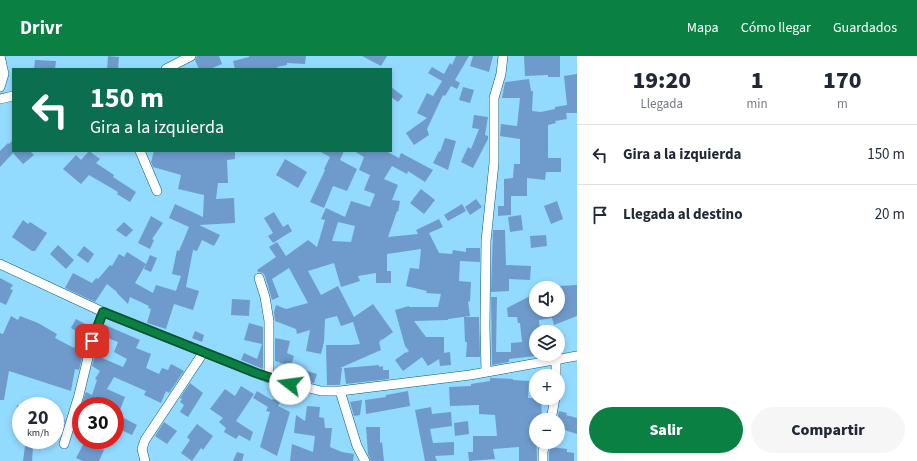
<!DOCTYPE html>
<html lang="es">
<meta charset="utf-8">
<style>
body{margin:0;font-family:"Source Sans 3",sans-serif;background:#f6f6f7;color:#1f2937;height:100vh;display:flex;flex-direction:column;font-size:15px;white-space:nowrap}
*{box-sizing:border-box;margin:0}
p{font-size:13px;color:#747a83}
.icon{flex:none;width:22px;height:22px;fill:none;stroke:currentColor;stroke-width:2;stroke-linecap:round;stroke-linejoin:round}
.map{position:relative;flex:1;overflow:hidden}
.drawer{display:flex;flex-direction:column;background:#fff;width:340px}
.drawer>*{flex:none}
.hud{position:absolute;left:12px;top:12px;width:380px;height:84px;border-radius:0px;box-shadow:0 2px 6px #0003;background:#0b6e4f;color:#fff;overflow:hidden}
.controls{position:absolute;left:529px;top:225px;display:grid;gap:8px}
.controls a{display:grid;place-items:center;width:36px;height:36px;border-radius:50%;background:#fff;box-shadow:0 2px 6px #0003;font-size:20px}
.speed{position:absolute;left:12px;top:341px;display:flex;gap:8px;font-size:20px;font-weight:700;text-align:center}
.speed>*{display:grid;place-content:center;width:52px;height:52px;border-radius:50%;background:#fff;box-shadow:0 2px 6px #0003;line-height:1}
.speed small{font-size:10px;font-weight:400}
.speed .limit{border:6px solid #d22;background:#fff;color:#111}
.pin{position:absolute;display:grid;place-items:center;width:34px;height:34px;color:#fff;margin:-17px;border-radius:8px;box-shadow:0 2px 6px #0006}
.me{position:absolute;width:44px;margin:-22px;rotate:285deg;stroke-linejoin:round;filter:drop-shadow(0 0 3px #0008)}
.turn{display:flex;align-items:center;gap:14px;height:84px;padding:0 12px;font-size:18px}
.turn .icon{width:52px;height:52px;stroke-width:2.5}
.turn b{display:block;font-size:28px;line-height:34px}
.eta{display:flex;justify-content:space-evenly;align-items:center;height:68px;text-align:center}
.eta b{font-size:24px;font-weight:800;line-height:28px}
.primary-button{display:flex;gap:8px;margin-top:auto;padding:8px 12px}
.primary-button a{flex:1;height:46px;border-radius:24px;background:#0b8043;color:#fff;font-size:16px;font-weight:800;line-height:46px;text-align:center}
.primary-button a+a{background:#f6f6f7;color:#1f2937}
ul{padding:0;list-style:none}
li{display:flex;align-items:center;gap:12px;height:60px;padding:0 12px;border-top:1px solid #e0e1e3}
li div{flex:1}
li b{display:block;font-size:15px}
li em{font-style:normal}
header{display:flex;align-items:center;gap:24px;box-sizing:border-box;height:56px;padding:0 20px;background:#0b8043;color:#fff}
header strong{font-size:19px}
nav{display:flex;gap:22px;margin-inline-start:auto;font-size:14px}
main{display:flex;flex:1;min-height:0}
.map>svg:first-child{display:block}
.building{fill:#6e9bcc;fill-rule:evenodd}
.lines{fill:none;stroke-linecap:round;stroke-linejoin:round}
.minor-casing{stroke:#085c7c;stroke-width:10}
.minor{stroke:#fff;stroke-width:9}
.route-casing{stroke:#07532c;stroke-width:10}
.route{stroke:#0b8043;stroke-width:7}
</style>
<header>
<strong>Drivr</strong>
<nav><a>Mapa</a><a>Cómo llegar</a><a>Guardados</a></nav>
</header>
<main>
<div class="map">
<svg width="577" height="405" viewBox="0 0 577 405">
<rect width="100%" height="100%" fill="#93daff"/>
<path class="building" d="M108 0 119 1 118 13H107Z
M197 0H219L222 8 210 13H199L195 4Z
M249 0H306L305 8 287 7V9L277 11 278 13H235L233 5 249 1Z
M362 0H387L381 10Z
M456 0H469L455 24 460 27 457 33 451 30 445 40 443 39 427 73 429 79 414 89 406 77 427 62 417 57 427 37 433 40 442 25 428 17 432 11 444 18 450 7 452 9Z
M473 0H493L489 16 470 10Z
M524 0H560V21H548V19L525 20Z
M35 4 56 5 55 13H34Z
M577 18V57H566L567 63 555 65 556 67 548 69V102H561V116H546L545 124 527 122V140H511V159L498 160V150H504V123L513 122 514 108H520V83L500 80 501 68 517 70 520 42H502L505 26 529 23 531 35H533L532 55 541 56 555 53V51L567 49 564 20Z
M391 31 403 40 398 46 391 41Z
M463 31 474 34 470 47 459 44Z
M474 59 488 61 485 79 488 80V83L473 112 461 106 468 91 471 93 479 73 472 72Z
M445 82 456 85 448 114 433 107 439 95 440 96Z
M13 84V95H30L34 99 23 108 13 97 0 111V95L8 87 9 88Z
M89 95 100 103 96 107 114 119 113 121 136 136 130 146 117 138 118 136 89 119 81 128 63 113 76 99 81 104Z
M154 95H235V103L227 104 228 127H218L216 143 234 142 235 167 199 169 220 179 214 190 202 184 197 195 193 194 186 231 199 235 193 254 174 248 166 273 147 267 151 253 148 252 149 250 130 241 128 248 117 237V236L107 228 95 246 65 232 73 217 92 227 96 222 98 223 110 209 112 210 119 198 124 201 127 196 146 208 150 199 157 202 151 216 144 213 146 208 135 227 153 237 156 229 176 235 181 220 172 218 177 194 179 195 189 171 169 162 175 148 203 161 204 139 178 133 181 119 153 111 151 106Z
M319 95H344L340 104 357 113 347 135 333 130 324 152 310 146 325 114 324 113 330 101Z
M354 95H386L399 102 401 97 433 114 425 126 408 115 407 118 392 110 384 123 398 129 392 144 400 145 398 156 397 155 388 181 418 178 416 174 439 163 443 171 429 177 439 197 452 198 453 194 466 196V192H480V206L460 205 459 225 471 226 470 246 468 245 470 260 448 263V264L414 265 426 281H444V297L450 296 451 309 440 310 439 303 428 310 422 301 403 315 395 304 406 296 408 298 407 296 409 295 405 290 395 254 409 250V251H438L441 238 426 237 427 235 406 230 410 212 419 213 421 193 387 198V215H391V227H376V217L358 220 360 225 341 231 334 207 308 215 321 239 338 230 354 261 373 248 393 276 382 284 380 283 381 285 379 286 381 294 340 312H342L340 329H327L326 289H351L360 288 353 266 341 270 337 260 325 263 324 286 321 298 306 295 310 274 297 278 296 273 275 265 274 256 276 249 286 253 308 247 289 212 272 223 279 241 272 244 265 220 263 217 258 216 257 214 276 201 269 191 277 186 286 200 308 184 317 191 325 164 321 163 326 152 345 161 351 145 370 151 375 138 364 134 370 119 359 114 364 101ZM338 166 355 170 351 186 332 185Z
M285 103 307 116 298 132 276 119Z
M421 133 435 144 424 158 410 147Z
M476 143 482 151 470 159 465 151Z
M557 145 563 163 551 168 544 150Z
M462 148 466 155 448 165 444 159Z
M274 156 283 171 288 168 292 175 273 187 268 180 273 177 264 162Z
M521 159 523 174 510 176 508 161Z
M151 160 163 167 152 183 154 184 150 193 138 187Z
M23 164 28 168 30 166 47 177 35 195H32L12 181Z
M124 166 133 174 126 181 116 174Z
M493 174H505L506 209 531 210 530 224 509 223V235L491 236Z
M546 179 547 190 531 192 530 180Z
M58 189 74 204 66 213 50 198Z
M84 190 94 198 88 207 77 199Z
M0 222 13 229 10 233 13 234 6 249 0 246Z
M577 229V260L554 269 552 262 539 264 540 276H536V300L509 303V306L492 309 491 241H497L496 296H511V287L522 286 520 267H518L517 261H508L507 252 530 240 536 254 540 255V257L550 254H558V230Z
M232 243 250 244 249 260 231 259Z
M11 260 18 264 20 260 38 267 57 278 55 282 74 292 75 290 84 294 79 314 75 313 71 335 9 315 4 344H0V277L3 278Z
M464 261H479L480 301H466L467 286H465Z
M76 263 89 270 83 279 71 272Z
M249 267 263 271V313L241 304 244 297 257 303 262 288 244 284Z
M105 269 140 284 136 292 151 298 146 312 159 318 162 312 168 314 171 308 184 315 169 337 166 335 161 347 144 339 146 335 114 321 107 333 125 341 118 359 137 369 132 379 115 371V350H86L82 348 86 336 92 339 97 324 95 323 100 315 92 310 95 299 123 311 127 303 114 296 118 286 105 281 106 277 102 275Z
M195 275 204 279 202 286 192 282Z
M275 282 290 285 287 297 294 300 291 310 275 305Z
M379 309V311L383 310V314H389V323L346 328 344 312Z
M303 314 317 318 314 327 300 324Z
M490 322 513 323V324L529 325 528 342H541L542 364H536L537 405H519V391L493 393 495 403 469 405 468 396H473V380H497L495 359 479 358V349L450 350 449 331 471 330V328L490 325Z
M190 327 203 337 188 361 180 356 184 349 180 346 182 343 180 342Z
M241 330 254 338 236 365 253 376 250 385 239 379 236 383 224 376 226 372 219 366 223 362 210 353 225 333 235 340Z
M257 335 272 344 273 343 280 346 278 350 290 356 277 400 260 391 270 356 266 355 268 351 253 342Z
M408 335 410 350 366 358 365 344 386 341V339Z
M362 344 360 359 354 360 350 346Z
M17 349H21V371L14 370Z
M307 350 320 351 319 361 324 362 325 372H332L330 391 342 396 354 398 353 405H290L292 388 313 396 315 380 294 377 296 359 305 365Z
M431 351 432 358 451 356 452 370 430 373 433 387 454 386V399L435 400 437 405H425L415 354Z
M559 355 567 357 566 359 577 362V378L558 372 557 364Z
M55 362 65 364 63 371 55 370Z
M468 365 469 378 455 380 454 367Z
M164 366 177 375 167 388 155 380Z
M197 368 213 380 203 394 201 392 192 405 181 397 190 384 187 381Z
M366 371H380V387L382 386 384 405H371L368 398Z
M85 385 104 394 99 405H83L76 402Z
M25 390 33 391 32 405H23Z
M551 391 567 393V396L574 397V405H549V396Z
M237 396 244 398 242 405H233Z"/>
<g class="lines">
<g class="minor-casing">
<path id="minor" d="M166 13 191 0
M0 31 4 18 0 0
M0 43 13 40
M140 95 157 135
M0 208 103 256 269 322 321 335H340L470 319 577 300
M259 222 265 241 269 265V322
M556 304V320
M486 316 485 271 486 185 494 107V42L501 18 503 0
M340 335 357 390 365 405
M551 364 555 342
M64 388 79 339 92 285 103 256
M145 405 142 393 145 384 203 297
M543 405V395L546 386"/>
</g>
<use href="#minor" class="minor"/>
</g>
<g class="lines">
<g class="route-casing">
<path id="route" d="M92 285 103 256 256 317 290 328"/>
</g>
<use href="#route" class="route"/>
</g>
</svg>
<div class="controls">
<a><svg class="icon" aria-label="sound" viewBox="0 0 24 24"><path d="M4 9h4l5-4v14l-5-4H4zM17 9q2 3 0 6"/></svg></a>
<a><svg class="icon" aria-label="layers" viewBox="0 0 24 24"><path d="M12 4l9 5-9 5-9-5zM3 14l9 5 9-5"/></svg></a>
<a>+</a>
<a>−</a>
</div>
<div class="speed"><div>20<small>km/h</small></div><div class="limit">30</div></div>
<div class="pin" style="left:92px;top:285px;background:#d93025"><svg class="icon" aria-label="arrive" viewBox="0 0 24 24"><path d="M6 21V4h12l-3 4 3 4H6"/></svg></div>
<svg class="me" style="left:290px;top:328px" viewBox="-20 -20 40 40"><circle r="19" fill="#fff"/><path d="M0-13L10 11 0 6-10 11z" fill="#0b8043"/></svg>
<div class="hud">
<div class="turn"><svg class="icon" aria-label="left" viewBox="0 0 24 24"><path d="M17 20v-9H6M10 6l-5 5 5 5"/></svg><div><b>150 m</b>Gira a la izquierda</div></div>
</div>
</div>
<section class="drawer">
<div class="eta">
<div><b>19:20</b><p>Llegada</p></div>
<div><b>1</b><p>min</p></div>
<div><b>170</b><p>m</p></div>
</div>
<ul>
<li><svg class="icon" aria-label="left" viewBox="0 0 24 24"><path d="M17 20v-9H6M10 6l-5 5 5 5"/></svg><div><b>Gira a la izquierda</b></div><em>150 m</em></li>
<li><svg class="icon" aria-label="arrive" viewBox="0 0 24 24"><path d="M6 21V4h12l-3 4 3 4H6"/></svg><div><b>Llegada al destino</b></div><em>20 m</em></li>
</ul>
<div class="primary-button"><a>Salir</a><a>Compartir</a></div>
</section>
</main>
